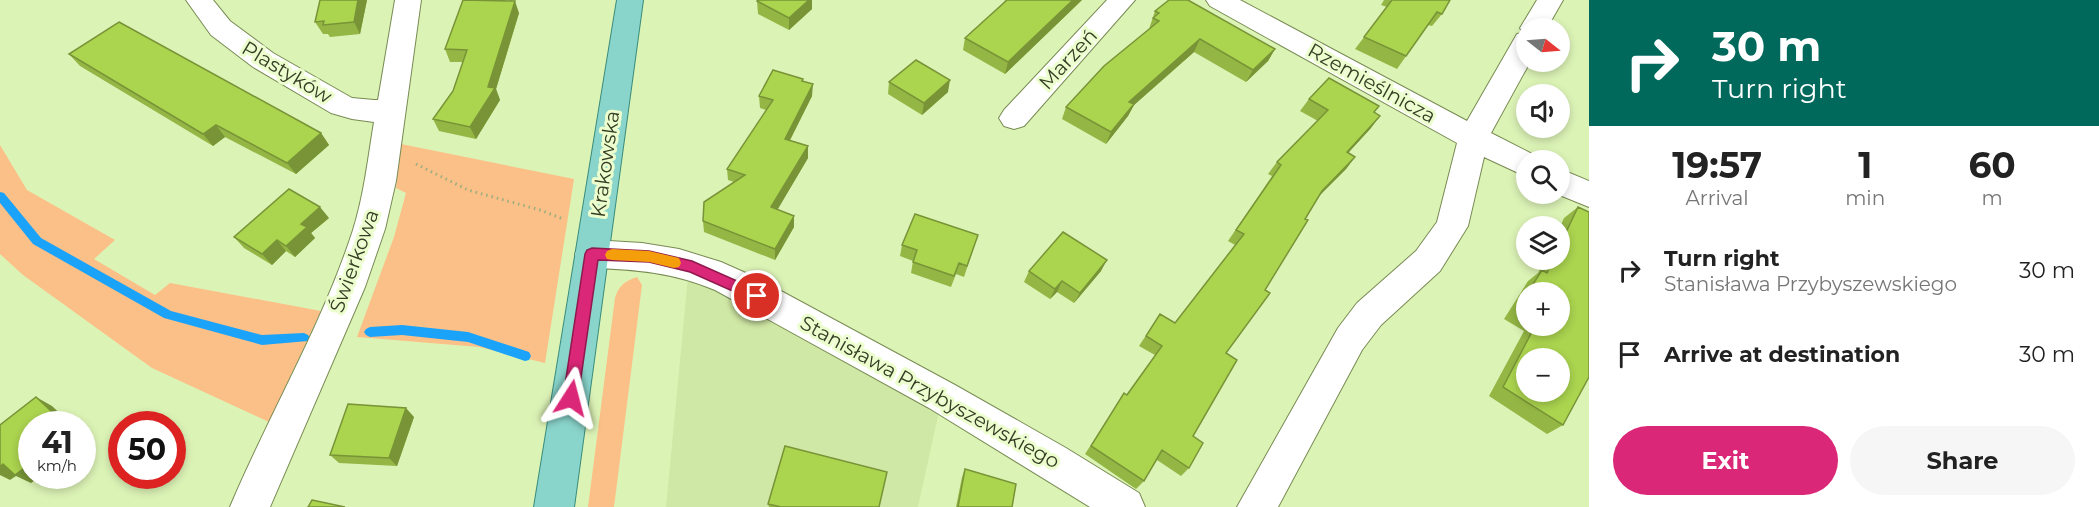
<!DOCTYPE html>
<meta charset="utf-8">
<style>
body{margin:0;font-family:Montserrat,sans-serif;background:#f6f6f6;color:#222;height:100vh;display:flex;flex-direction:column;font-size:22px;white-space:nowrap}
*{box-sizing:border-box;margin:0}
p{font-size:20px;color:#767676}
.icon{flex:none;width:33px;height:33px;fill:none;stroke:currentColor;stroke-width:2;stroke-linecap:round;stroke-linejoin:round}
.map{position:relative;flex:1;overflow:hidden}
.drawer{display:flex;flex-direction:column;background:#fff;width:510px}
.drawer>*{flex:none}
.banner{background:#00695c;color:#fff;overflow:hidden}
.needle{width:39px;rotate:107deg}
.tools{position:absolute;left:1516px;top:18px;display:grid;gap:12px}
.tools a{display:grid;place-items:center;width:54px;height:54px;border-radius:50%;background:#fff;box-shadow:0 3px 9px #0003;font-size:30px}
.speed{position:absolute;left:18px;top:411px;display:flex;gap:12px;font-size:30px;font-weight:700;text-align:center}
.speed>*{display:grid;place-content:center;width:78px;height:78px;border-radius:50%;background:#fff;box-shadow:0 3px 9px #0003;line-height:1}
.speed small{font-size:15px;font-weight:400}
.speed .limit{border:9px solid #d22;background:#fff;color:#111}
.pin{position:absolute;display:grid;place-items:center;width:51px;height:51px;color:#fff;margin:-26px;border:3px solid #fff;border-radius:50%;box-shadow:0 2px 6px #0007}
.me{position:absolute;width:66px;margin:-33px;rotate:9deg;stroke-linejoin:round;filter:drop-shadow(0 0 4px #0008)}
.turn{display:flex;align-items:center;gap:21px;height:126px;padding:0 24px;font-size:27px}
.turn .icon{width:78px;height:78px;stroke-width:2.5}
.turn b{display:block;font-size:42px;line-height:51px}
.eta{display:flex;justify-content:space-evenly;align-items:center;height:102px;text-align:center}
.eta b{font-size:36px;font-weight:700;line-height:42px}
.primary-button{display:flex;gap:12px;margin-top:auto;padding:12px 24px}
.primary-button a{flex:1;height:69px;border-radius:36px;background:#db2777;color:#fff;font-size:24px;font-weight:700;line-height:69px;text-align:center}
.primary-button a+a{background:#f6f6f6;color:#222}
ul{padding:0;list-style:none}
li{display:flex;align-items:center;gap:18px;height:84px;padding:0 24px}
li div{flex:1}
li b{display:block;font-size:22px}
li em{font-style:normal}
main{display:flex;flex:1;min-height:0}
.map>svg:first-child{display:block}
.built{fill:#d0e8a5}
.green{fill:#fbc087}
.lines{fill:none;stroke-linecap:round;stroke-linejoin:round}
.stream{fill:#1ba3fa;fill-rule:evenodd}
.minor-casing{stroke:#788b53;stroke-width:2}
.major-casing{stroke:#398c7b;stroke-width:2}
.path{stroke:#9cad7f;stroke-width:3;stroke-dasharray:1.5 4;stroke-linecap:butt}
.minor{fill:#fff;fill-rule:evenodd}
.major{fill:#89d4cb;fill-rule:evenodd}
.wall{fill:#93b644;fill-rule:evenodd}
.shaded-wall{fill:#789437}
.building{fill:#abd44f;stroke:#789437;stroke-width:1.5;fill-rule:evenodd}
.route{fill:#db2777;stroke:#8e194d;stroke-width:1.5}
.slow{fill:#f59e0b}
.labels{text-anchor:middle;stroke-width:6;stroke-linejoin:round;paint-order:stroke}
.street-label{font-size:20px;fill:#353d25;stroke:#ecfecd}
</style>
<main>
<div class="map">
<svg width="1589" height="507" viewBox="0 0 1589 507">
<rect width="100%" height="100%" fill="#dcf3b6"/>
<path class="built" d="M694 276 940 407 918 507H666L688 277Z"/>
<path class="green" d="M401 144 574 179 545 363 479 347 357 337 394 237 406 193 396 188Z
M0 145 27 190 115 240 94 259 155 295 170 283 321 311 269 422 152 368 23 275 0 254Z
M637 277 642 285 614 507H588L615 298C619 285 625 281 637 277Z"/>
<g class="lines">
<path class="stream" d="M0 192 4 193 41 238 171 311 262 335 304 333 308 335 310 338 308 341 262 345 164 318 33 244 0 203Z
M402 325 468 332 529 352 531 356 529 360 525 361 468 342 402 335 370 337 366 335 364 332 366 329 370 327Z"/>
<g class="minor-casing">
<path id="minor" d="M186 0H213L230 21 273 53 352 98 374 100H378L395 0H421L396 181 385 229 365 287 270 507H230C269 414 322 326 353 230 364 195 368 158 374 122L352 119 331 113 253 67 211 35Z
M1107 0H1135L1024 126 1014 129 1004 126 999 118 1004 110Z
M1206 0H1240L1467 121 1517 34 1523 33 1520 28 1537 0H1563L1547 28H1527V62H1530L1491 133 1538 157 1540 160H1527V177L1484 157 1468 226 1440 271 1381 325 1362 350 1278 507H1237L1338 328 1357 303 1416 251 1437 222 1457 143 1210 6Z
M1560 169 1589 181V207L1557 194H1560Z
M592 240 642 243 679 249 721 262 757 278 955 385 1066 448 1139 493 1145 507H1090L929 408 715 290C675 273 635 269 592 268L580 264 575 254 580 244Z"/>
</g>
<g class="major-casing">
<path id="major" d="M617 0H643L574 507H534Z"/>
</g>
<path class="path" d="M416 164 468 190 540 210 563 219"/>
<use href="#minor" class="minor"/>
<use href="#major" class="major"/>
</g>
<path class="wall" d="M367 0 360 34 330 37 328 34H323L315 22Z
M502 0 519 13 496 89 500 100 476 139 439 131 433 119 453 91 463 62H450L445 49Z
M1004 0H1082L1005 74 963 50 965 38 1006 1Z
M1384 0H1450L1442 14 1432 26 1428 25 1397 69 1355 49 1387 7 1381 5Z
M757 1 812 9 789 30 758 14Z
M1155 11 1275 49 1268 61 1246 82 1194 52 1134 105 1128 116 1106 144 1062 119 1066 107 1149 29Z
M69 54 321 133 329 145 296 174 225 137 213 146 80 66Z
M803 79V81L812 96 790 140 808 146V158L777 210 794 227 775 260 704 232 703 221 734 182 728 180 727 169 766 110 760 108 759 96Z
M889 82 948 92 922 115 888 94Z
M1309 99 1379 106 1374 112 1371 128 1348 153 1355 157 1346 169 1319 196 1265 290 1226 353 1193 436 1189 468 1181 476 1157 460 1144 481 1136 489 1085 454 1118 403 1124 393 1126 395 1155 355 1139 346 1160 314 1175 323 1235 245 1228 241 1272 176 1268 174 1277 162 1318 121 1300 111Z
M1578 207 1563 425 1547 434 1489 396 1524 331 1504 319 1528 281 1538 273 1544 260H1560V227L1564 218ZM1527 292H1560V326H1527Z
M329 218 311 233 315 238 295 257 286 251 272 265 244 248 234 237Z
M978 235 964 277 956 274 951 287 911 273 913 261 900 256 902 245Z
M1029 271H1101L1074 303 1057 292 1050 299 1024 282Z
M414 417 397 466 339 463 330 455Z
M965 469 1012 507H956L962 477Z
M768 504 879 507H769Z"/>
<path class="shaded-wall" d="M358 0H367L360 34 354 22Z
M809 0H812V9L789 30V18Z
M1073 0H1082L1005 74 1008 62Z
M515 1 519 13 496 89 500 100 476 139 470 127Z
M1200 39 1194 52 1134 105 1128 116 1106 144 1111 132 1129 102Z
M1275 49 1268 61 1246 82 1253 70Z
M950 80 948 92 922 115 924 103Z
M813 84 812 96 785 150V139Z
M1380 116 1371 128 1338 164 1347 152Z
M216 125 225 137 213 146 203 134Z
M321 133 329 145 296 174 287 163Z
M808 146V158L772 219 771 207Z
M1355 157 1346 169 1313 202 1322 191Z
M320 207 329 218 311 233 315 238 295 257 286 246 301 224Z
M794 216V227L775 260V249Z
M277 240 286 251 272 265 262 254Z
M1107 260 1101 271 1074 303 1080 293Z
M1062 281 1057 292 1050 299 1055 289Z
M36 397 52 406 71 424H65Z
M406 408 414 417 397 466 389 458Z
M32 462V476H41L31 483 16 476 10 480 0 475V467L3 464Z"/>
<path class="building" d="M320 0H358L354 22 323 25 324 21 315 22Z
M463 0 515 1 488 87 495 88 470 127 433 119 453 91 467 50 445 49Z
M758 0H809L789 18 757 1Z
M1007 0H1073L1008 62 965 38Z
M1169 0H1188L1275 49 1253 70 1200 39 1129 102 1134 104 1111 132 1066 107 1104 66 1159 21 1153 18 1159 13 1155 11Z
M1392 0H1450L1442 14 1437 12 1406 56 1364 37Z
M119 22 321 133 287 163 216 125 203 134 69 54Z
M916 60 950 80 924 103 889 82Z
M773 70 803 79 802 81 813 84 785 139 808 146 771 207 794 216 775 249 703 221 704 202 745 175 727 169 773 100 759 96Z
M1329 78 1379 106 1374 112 1380 116 1347 152 1355 157 1322 191 1305 219 1308 220 1265 290 1270 293 1226 353 1237 360 1193 436 1203 443 1189 468 1162 450 1144 481 1091 446 1124 393 1127 395 1162 346 1146 336 1160 314 1175 323 1244 234 1236 230 1281 165 1277 162 1328 110 1309 99Z
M289 189 320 207 301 224 307 227 286 246 277 240 262 254 234 237Z
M1578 207 1589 212V377L1563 425 1503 387 1535 326H1560V292H1528L1542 270 1547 273 1553 260H1560V245ZM1527 358H1560V392H1527Z
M915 214 978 235 967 266 959 263 954 276 913 262 917 250 902 245Z
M1063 232 1107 260 1080 293 1062 281 1055 289 1029 271Z
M1527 294V314L1518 309Z
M36 397 65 424H32V462L15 475 3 464 0 467V425Z
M348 404 406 408 389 458 330 455Z
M785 446 887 472 879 507H781L768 504Z
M965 469 1016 484 1012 507H958Z
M312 500 345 507H308Z"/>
<path class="route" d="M592 248 649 251 692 261 762 292 764 296 762 301 757 302 690 272 649 262 598 260 578 398 576 403 571 405 565 403 563 398 585 254 587 250Z"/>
<path class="slow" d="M612 249 649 251 679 258 681 263 679 267 674 268 649 262 612 260 607 259 605 255 607 251Z"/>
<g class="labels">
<g class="street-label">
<text transform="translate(1068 59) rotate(-47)" y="7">Marzeń</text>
<text transform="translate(287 72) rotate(31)" y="7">Plastyków</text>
<text transform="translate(1372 83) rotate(29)" y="7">Rzemieślnicza</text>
<text transform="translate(605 164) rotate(-82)" y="7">Krakowska</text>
<text transform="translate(354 261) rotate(-70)" y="7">Świerkowa</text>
<text transform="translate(930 392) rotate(29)" y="7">Stanisława Przybyszewskiego</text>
</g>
</g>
</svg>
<div class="tools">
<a><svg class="needle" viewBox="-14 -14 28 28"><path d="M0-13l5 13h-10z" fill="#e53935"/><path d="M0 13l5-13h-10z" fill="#767676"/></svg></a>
<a><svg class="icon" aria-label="sound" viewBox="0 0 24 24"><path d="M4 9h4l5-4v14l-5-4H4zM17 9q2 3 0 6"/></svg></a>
<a><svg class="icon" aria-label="search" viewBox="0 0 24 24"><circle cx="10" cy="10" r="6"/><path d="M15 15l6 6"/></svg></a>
<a><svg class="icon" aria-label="layers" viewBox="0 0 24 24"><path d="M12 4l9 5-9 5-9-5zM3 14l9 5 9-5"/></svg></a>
<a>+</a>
<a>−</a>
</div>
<div class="speed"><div>41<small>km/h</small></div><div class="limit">50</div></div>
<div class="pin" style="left:757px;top:296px;background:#d93025"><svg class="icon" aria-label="arrive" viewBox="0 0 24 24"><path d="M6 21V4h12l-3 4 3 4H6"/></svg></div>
<svg class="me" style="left:571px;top:398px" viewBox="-20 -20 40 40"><path d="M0-17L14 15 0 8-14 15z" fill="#db2777" stroke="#fff" stroke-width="4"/></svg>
</div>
<section class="drawer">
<div class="banner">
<div class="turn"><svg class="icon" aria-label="right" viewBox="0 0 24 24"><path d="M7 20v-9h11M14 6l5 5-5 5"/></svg><div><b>30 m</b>Turn right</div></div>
</div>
<div class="eta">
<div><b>19:57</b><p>Arrival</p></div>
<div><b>1</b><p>min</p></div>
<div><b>60</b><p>m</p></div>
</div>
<ul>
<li><svg class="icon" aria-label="right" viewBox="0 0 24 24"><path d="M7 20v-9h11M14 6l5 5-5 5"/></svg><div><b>Turn right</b><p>Stanisława Przybyszewskiego</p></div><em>30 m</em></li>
<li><svg class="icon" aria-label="arrive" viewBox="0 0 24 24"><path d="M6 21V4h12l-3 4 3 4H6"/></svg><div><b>Arrive at destination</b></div><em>30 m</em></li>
</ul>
<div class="primary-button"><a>Exit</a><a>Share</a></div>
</section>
</main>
